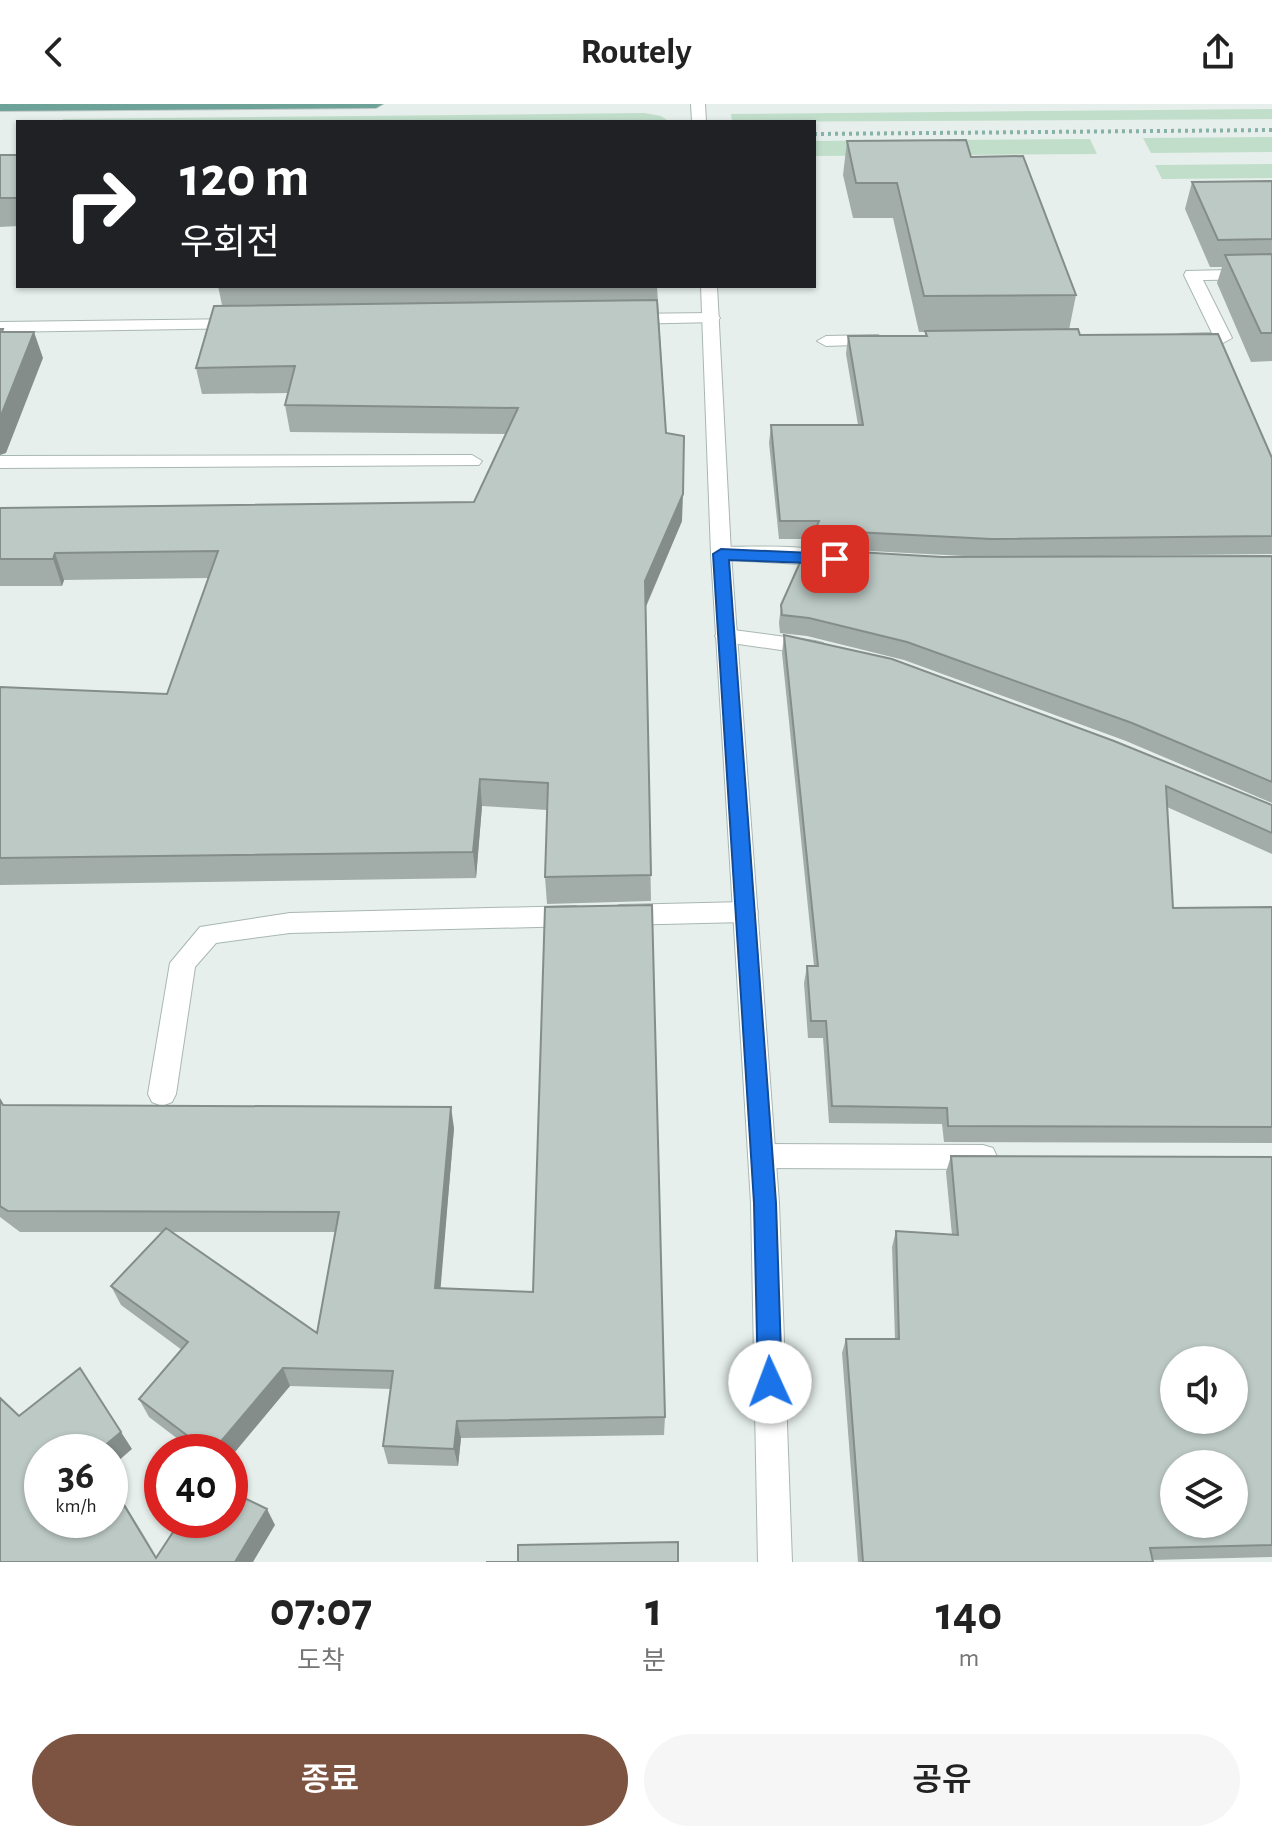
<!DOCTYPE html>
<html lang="ko">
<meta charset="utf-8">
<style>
body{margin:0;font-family:"Alegreya Sans","Noto Sans KR",sans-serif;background:#f6f6f6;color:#222;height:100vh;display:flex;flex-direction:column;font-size:30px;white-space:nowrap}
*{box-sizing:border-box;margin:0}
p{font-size:26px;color:#767676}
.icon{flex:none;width:44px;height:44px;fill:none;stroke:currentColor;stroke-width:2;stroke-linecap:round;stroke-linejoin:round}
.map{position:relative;height:1458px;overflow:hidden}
.details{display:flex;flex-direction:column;background:#fff;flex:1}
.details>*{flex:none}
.hud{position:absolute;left:16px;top:16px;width:800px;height:168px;border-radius:0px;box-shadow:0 2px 6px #0004;background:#202124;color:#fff;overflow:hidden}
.buttons{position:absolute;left:1160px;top:1242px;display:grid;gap:16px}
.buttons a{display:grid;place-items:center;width:88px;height:88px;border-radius:50%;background:#fff;box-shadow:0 2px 6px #0004;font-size:40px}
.speed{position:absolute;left:24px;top:1330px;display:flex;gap:16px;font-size:40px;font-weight:700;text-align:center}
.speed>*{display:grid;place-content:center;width:104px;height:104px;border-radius:50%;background:#fff;box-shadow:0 2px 6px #0004;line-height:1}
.speed small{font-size:20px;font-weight:400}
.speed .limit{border:12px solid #d22;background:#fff;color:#111}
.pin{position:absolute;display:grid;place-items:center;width:68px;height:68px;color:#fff;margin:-34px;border-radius:16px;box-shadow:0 4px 12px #0006}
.me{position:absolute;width:88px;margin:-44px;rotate:358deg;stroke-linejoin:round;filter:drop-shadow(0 0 6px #0008)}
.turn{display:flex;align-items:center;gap:28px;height:168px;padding:0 32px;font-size:36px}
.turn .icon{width:104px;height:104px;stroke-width:2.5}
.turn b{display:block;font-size:56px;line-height:68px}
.eta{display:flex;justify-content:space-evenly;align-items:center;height:136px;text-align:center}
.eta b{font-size:48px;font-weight:600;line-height:56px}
.primary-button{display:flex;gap:16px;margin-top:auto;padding:16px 32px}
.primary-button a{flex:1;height:92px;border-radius:48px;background:#7d5441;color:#fff;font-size:32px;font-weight:600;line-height:92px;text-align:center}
.primary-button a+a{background:#f6f6f6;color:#222}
header{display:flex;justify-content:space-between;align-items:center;height:104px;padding:0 32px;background:#fff;font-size:36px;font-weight:600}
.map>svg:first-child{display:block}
.green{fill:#c1decb}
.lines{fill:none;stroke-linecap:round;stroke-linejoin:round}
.service-casing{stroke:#a9b7b3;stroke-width:2}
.minor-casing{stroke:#a9b7b3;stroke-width:2}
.tertiary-casing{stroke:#a9b7b3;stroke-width:2}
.primary-casing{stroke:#c2cac8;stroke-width:2}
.path{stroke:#88b1a7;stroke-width:4;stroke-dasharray:3 4;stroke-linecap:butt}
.service{fill:#fff;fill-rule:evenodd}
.minor{fill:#fff;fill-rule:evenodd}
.tertiary{fill:#fff;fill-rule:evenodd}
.primary{fill:#6da298;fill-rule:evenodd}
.wall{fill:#a2ada9;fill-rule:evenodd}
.shaded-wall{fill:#848d8a}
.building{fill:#bcc9c5;stroke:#848d8a;stroke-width:2;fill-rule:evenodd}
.route{fill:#1a73e8;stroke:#114b97;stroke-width:2}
</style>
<header><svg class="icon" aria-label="back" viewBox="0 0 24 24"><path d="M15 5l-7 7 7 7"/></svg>Routely<svg class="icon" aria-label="share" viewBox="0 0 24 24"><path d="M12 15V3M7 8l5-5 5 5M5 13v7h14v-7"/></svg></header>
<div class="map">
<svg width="1272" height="1458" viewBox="0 0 1272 1458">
<rect width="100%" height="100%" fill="#e6efeb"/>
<path class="green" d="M1272 5V15L732 18 731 10Z
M644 9 661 12 670 18H62L63 15Z
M1272 33V48L1151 49 1143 34Z
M1090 35 1097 50 814 52V37Z
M1272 60V74L1162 75 1155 61Z"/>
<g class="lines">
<g class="service-casing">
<path id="service" d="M726 525 815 537 823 539 826 544 823 549 815 551 718 537 715 532 718 527Z
M745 798 754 801 758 808 754 815 745 818 620 821 611 818 607 811 611 804 620 801Z
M575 802 584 805 588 812 584 819 575 822 290 829 216 839 195 863 176 990 172 998 162 1002 152 998 148 990 170 859 200 823 290 809Z
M762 1040 983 1041 993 1044 997 1053 993 1062 983 1065 762 1064 752 1061 748 1052 752 1043Z"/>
</g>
<g class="minor-casing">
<path id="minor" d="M1272 165V175L1203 176 1232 234 1223 239 1180 238 1177 234 1180 230 1212 229 1184 171 1186 167Z
M711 209 717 210 720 214 717 218 626 220 617 215 626 210Z
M242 215 248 216 251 220 248 224 0 228V218Z
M878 231 887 236 884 240 826 242 817 237 826 232Z
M472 351 482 357 479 361 0 364V352Z
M721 443C744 443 832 439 844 455L834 462 714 455 711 450Z"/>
</g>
<g class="tertiary-casing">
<path id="tertiary" d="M691 0H705L706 18H692Z
M701 182H717L731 450 779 1099 792 1458H758L751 1099 711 450Z"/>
</g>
<g class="primary-casing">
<path id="primary" d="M0 0H383L376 4 0 7Z"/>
</g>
<path class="path" d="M814 30 1272 26"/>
<use href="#service" class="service"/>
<use href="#minor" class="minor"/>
<use href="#tertiary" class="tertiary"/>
<use href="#primary" class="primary"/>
</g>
<path class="wall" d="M847 37 971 53 1076 191 1069 226 1080 231 1272 354V450L1017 453 1272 452V699L1126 637 904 556 807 532 780 529 779 519 781 501 942 453H983L813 444 814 435H779L769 339 771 321H858L846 250 848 232H925V228H919L893 114H853L843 71Z
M0 51H18V122L0 123Z
M1272 77V257L1251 258 1217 179 1222 163H1210L1185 105 1192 78Z
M218 182H657L666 329 682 417 646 503 651 797 547 800 545 773 547 706 482 702 476 774 0 781V583L167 590 208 474 64 476 62 482H0V404L474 398 506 330 290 328 285 301 288 289 202 290 196 264 222 201Z
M784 531 1272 701V750L1167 703 1173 804 1272 803V1039L944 1038 942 1020 829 1019 823 934H808L804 879 807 862H814L782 549Z
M0 995 3 1001 454 1024 440 1184 665 1313 664 1331 461 1334 458 1362 388 1360 383 1342 391 1285 290 1282 230 1348H195L149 1313 139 1295 182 1246 121 1201 111 1182 162 1128H20L0 1113ZM172 1128H336L317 1229Z
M951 1052 1272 1053V1453L1152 1456 1153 1458H858L842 1249 846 1235H895L892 1143 896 1127 952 1131 946 1068Z"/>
<path class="shaded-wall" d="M34 228 43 254 6 349 0 351V314Z
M683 390 682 417 645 504V477Z
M55 449 64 476 62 482 53 455Z
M480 675 482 702 476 774 473 748Z
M451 1003 454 1024 439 1203 435 1184Z
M283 1264 290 1282 230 1354V1348H212Z
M457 1317 461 1334 458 1362 454 1345Z
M121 1328 132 1345 110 1364V1348H97Z
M110 1376 160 1458 110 1378Z
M267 1405 275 1421 253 1458H235Z"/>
<path class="building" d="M966 36 971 53 1023 52 1076 191 924 192 897 79H856L847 37Z
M0 51H18V94H0Z
M1272 77V135L1218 136 1192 78Z
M1272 150V229H1261L1225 151Z
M218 182H290L218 183Z
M657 196 666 329 684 332 683 390 645 477 651 771 545 773 548 679 480 675 473 748 0 754V583L167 590 218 447 55 449 53 455H0V404L474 398 518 304 285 301 295 262 196 264 214 202Z
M0 225H3L2 228H34L0 314Z
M1078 225 1080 231 1218 230 1272 354V432L991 435 815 426 819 417H780L771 321H863L848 232H927L925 227Z
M806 445 942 453 1272 452V678L1132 619 907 538 809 514 782 511 781 501Z
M784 531 892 555 1114 637 1272 701V729L1166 682 1173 804 1272 803V1023L948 1022 947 1004 832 1002 826 917H811L807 862H818Z
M652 801 665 1313 457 1317 454 1345 383 1342 393 1267 283 1264 212 1348H209L139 1295 188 1238 111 1182 166 1124 317 1229 339 1108 8 1107 0 1102V996L3 1001 451 1003 435 1184 533 1188 545 803Z
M951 1052 1272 1053V1441L1150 1444 1153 1458H863L846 1235H899L896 1127 958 1131ZM1174 1256H1234V1316H1174ZM1174 1360H1234V1420H1174Z
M80 1264 121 1328 97 1348H42V1416H110V1378L156 1454 181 1416H230V1387L267 1405 235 1458H0V1294L19 1312Z
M678 1438V1458H486H518V1441Z"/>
<path class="route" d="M721 445 835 450 843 455 835 460 729 456 776 1099 782 1278 779 1287 770 1290 762 1287 758 1278 754 1099 713 450Z"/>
</svg>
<div class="buttons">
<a><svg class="icon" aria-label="sound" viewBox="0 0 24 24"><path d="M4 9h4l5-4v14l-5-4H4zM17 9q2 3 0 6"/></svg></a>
<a><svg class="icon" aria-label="layers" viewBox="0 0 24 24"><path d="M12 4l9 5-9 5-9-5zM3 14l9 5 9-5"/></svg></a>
</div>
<div class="speed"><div>36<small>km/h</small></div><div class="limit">40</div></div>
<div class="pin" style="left:835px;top:455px;background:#d93025"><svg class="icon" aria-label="arrive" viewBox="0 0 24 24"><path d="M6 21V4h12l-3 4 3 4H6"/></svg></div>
<svg class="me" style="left:770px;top:1278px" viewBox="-20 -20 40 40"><circle r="19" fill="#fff"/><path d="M0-13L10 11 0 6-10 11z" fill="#1a73e8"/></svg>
<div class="hud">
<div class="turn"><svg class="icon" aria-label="right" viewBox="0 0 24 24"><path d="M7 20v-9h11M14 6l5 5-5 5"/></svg><div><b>120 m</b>우회전</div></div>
</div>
</div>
<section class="details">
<div class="eta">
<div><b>07:07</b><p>도착</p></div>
<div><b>1</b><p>분</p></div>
<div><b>140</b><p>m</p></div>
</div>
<div class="primary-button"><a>종료</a><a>공유</a></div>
</section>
